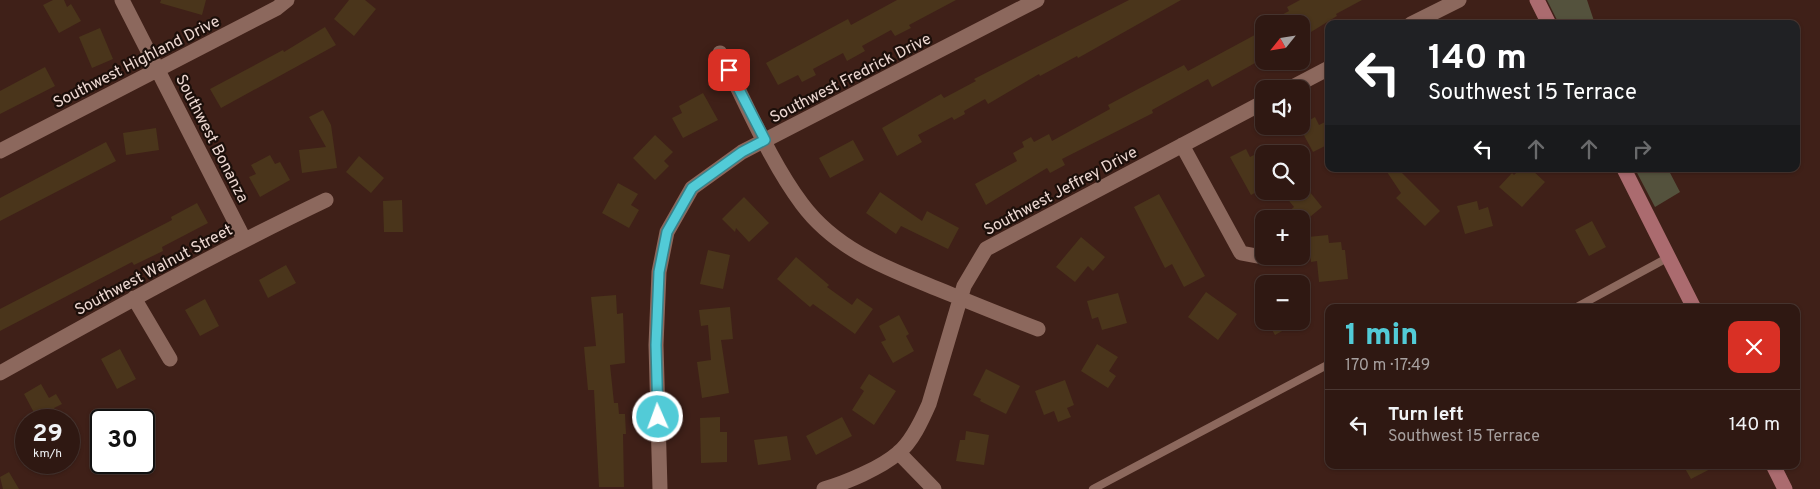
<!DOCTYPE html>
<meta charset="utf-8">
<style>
body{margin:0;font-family:Overpass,sans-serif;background:#3b2520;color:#f1f3f6;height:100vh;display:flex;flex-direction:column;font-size:19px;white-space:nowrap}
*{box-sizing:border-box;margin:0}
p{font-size:16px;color:#a7a09f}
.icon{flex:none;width:28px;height:28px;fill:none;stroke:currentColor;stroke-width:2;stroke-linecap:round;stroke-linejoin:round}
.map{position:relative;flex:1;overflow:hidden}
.drawer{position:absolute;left:1325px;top:304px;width:475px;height:165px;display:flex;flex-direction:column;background:#2f1812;border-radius:10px;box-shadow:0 1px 4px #0004,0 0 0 1px #4a3732}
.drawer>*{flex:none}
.banner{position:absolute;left:1325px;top:20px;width:475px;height:152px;border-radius:10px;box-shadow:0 1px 4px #0004,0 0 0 1px #4a3732;background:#202124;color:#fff;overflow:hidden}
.needle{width:32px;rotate:240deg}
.fabs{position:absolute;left:1255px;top:15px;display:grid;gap:10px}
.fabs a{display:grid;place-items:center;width:55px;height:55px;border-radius:10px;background:#2f1812;box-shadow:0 1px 4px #0004,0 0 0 1px #4a3732;font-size:25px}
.speed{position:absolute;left:15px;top:409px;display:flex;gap:10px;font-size:25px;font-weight:700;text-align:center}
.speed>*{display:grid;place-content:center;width:65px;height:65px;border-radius:50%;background:#2f1812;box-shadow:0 1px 4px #0004,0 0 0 1px #4a3732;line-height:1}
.speed small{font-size:12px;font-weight:400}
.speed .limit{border:2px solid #111;border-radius:8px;background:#fff;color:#111}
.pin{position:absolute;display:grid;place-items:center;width:42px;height:42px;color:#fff;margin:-21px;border-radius:10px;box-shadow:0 2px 8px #0006}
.me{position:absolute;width:55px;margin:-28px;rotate:358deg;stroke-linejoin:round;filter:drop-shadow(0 0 4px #0008)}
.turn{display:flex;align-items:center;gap:18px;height:105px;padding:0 20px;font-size:22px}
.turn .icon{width:65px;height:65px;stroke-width:2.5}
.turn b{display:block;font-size:35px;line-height:42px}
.lanes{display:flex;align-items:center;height:48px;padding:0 20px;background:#0003;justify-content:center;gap:25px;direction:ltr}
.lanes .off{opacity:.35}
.round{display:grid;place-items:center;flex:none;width:52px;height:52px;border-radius:10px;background:#3b2520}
.overview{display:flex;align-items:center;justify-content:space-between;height:85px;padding:0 20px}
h1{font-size:30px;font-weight:800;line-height:38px;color:#52cbd7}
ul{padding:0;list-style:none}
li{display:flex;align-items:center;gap:15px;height:70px;padding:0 20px;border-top:1px solid #4a3732}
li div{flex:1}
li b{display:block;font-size:19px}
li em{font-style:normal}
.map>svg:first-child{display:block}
.green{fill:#54523d}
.building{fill:#4a351b}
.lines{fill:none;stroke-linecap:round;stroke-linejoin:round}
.lane{stroke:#8c685d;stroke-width:8}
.street{stroke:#8c685d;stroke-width:15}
.secondary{stroke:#ab6b6f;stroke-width:15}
.route-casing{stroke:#35848c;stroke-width:12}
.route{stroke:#52cbd7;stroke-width:9}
.labels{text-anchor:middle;stroke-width:4.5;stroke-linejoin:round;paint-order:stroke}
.street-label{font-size:16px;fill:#edd8d2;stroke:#1c0f0a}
</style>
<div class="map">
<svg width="1820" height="489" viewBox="0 0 1820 489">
<rect width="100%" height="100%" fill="#3f2018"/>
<path class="green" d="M1547 0H1587L1595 24H1559Z
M1635 169H1668L1680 192 1655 207Z"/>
<path class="building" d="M53 0H64L67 7 71 4 81 21 59 33 43 5Z
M161 0H206L202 15 160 3Z
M349 0H365L376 9 354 36 334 19Z
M897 0H956L909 25 911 28 895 36 891 30 862 46 865 51 847 61 843 53 813 69 816 75 802 82 798 75 778 85 766 63 848 19 851 25Z
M1129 0H1181L1078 58 1077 56 1040 76 1039 74 988 104 985 99 964 111 965 114 954 120 952 117 918 135 922 142 897 156 882 128 941 94 944 98 976 81 974 79Z
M1300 0H1362L1336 14 1337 16 1311 32 1307 26 1301 29V24H1264L1289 11 1287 7Z
M325 27 336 45 221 108 210 89 283 50 284 52Z
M100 28 113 59 92 68 79 37Z
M1264 30V58L1212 87 1208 79 1152 110 1153 113 1062 159 1065 165 1050 173 1047 168 986 205 975 184 1017 161 1013 153 1024 147 1022 142 1031 137 1034 142 1049 134 1052 141 1110 109 1108 105 1140 88 1184 65 1188 71Z
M45 67 55 86 0 114V91Z
M703 93 718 120 683 138 672 118 682 113 679 106Z
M323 110 331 125 337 168 302 173 299 150 326 147 309 117Z
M1315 117 1319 125 1329 120V144L1313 152 1299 126Z
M156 128 159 150 126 155 123 133Z
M655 135 673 152 664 161 669 166 655 180 633 158Z
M853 140 864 160 830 178 819 158Z
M106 142 116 161 0 221V198Z
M1246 149 1250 157 1254 155 1264 173V188L1251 195 1230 157Z
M270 155 275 164 280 162 290 180 260 197 249 177 256 174 251 165Z
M359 156 384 178 371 193 346 172Z
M1385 169H1398L1440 211 1425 226 1396 198 1401 193Z
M1520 169H1531L1545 182 1522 207 1499 187 1512 173 1514 175Z
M618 183 638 194 631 205 639 210 629 228 602 213Z
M1294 191H1309L1322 207 1305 221V219H1294L1288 212 1294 207 1286 197Z
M880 192 922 221 927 211 959 228 948 249 901 226 896 234 866 213Z
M1159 194 1205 276 1184 287 1172 264 1165 268 1134 207Z
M744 197 769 223 749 242 736 228 735 232 722 219Z
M402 200 403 232H384L383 201Z
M1477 201 1479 210 1488 207 1493 226 1465 234 1457 206Z
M197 203 208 223 162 247 163 251 134 265 132 262 0 331V309L172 220 171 217Z
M1592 221 1606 247 1589 256 1575 230Z
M1328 235 1329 243 1341 242 1342 250H1345L1348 279 1319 282 1317 261 1311 262 1308 237Z
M1081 237 1105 257 1093 271 1088 266 1075 282 1056 267Z
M708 250 730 255 723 289 700 284Z
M796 257 829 285 827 287 852 305 857 298 873 309 855 334 813 304 810 307 777 279Z
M286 265 296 283 268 298 259 280Z
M1206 292 1237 314 1218 340 1188 317Z
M1118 293 1127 323 1102 330 1098 317 1092 319 1087 301Z
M616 295 617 314 623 313 625 363 610 365 614 403H618L619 414H625L626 434H623L624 487H599L594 390H588L584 347 596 346 591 297Z
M205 299 219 326 200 336 185 310Z
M730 307 733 339 721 340 729 393 702 398 697 362 711 360 708 325 701 326 699 310Z
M899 315 909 334 906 336 914 351 893 363 881 342 886 340 879 326Z
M1267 321H1300L1275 335Z
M1097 344 1118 357 1109 371 1116 376 1108 388 1081 371Z
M120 349 136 379 117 389 101 359Z
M986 369 1020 386 1006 414 980 401 981 399 973 395Z
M869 374 896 391 874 425 852 410 864 391 860 388Z
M1065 380 1074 405 1067 408 1071 417 1058 422 1054 411 1044 415 1035 391Z
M41 384 49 398 56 394 62 404 54 408 58 414 46 420H38L24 394Z
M720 417V432H727V462L701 463 700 418Z
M842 417 852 436 816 455 806 436Z
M966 431 989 435 984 465 956 461 960 440H965Z
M787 436 791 460 758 465 754 440Z
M1683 465H1718L1691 479Z
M9 472 19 489H3L0 477Z"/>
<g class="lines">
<path class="lane" d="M1575 308 1669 257
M1093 489 1329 364"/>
<path class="street" d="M122 0 244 239
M1411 24 1459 0
M720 53C746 102 769 160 802 204 834 247 881 266 928 285 965 300 1001 315 1038 329
M1289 89 1329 68
M1182 145 1241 253 1257 256
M0 151 277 8 287 0
M134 298 170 359
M0 373C107 313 215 253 326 200
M899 453 934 489
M660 489 656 345 659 272 667 232 692 188 742 152 1037 0
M824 489C845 483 881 468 898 453 912 442 922 420 929 404L964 286 986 249 1264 102"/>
<path class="secondary" d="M1537 0 1549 24
M1624 169 1694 308
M1773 465 1785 489"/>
</g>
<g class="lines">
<g class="route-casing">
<path id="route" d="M658 417 656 345 659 272 667 232 692 188 742 152 765 140 729 70"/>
</g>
<use href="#route" class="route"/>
</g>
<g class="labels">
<g class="street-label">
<text transform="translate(136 61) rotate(-27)" y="6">Southwest Highland Drive</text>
<text transform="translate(850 77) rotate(-27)" y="6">Southwest Fredrick Drive</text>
<text transform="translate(213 138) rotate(63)" y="6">Southwest Bonanza</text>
<text transform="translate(1060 190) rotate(-28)" y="6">Southwest Jeffrey Drive</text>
<text transform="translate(153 269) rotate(-28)" y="6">Southwest Walnut Street</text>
</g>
</g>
</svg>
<div class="fabs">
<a><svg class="needle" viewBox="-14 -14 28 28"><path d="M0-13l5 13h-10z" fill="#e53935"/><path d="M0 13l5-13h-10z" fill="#a7a09f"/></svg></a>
<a><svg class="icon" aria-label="sound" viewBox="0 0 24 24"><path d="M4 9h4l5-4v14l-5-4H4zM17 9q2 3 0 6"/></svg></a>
<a><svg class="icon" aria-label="search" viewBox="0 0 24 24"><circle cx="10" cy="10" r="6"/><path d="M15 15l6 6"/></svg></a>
<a>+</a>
<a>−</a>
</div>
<div class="speed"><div>29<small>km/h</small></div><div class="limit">30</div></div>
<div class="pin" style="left:729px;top:70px;background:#d93025"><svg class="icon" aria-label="arrive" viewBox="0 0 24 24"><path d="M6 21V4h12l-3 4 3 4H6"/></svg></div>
<svg class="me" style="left:658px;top:417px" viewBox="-20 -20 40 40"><circle r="17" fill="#52cbd7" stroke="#fff" stroke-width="3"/><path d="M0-11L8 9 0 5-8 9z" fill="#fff"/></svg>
<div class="banner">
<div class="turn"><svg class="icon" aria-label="left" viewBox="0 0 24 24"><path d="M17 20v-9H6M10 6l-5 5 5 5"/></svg><div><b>140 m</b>Southwest 15 Terrace</div></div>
<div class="lanes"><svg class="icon" aria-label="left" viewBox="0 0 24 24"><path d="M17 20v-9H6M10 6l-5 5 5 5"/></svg><svg class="icon off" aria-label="ahead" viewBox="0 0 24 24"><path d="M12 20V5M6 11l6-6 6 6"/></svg><svg class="icon off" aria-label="ahead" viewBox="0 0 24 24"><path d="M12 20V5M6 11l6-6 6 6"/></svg><svg class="icon off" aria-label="right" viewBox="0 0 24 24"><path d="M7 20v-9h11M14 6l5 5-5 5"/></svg></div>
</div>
<section class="drawer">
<div class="overview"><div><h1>1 min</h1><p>170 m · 17:49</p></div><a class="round" style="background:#d93025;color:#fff"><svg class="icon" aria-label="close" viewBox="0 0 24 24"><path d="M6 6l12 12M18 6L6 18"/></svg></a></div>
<ul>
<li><svg class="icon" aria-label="left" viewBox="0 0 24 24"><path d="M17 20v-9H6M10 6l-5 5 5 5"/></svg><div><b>Turn left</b><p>Southwest 15 Terrace</p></div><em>140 m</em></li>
</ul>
</section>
</div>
